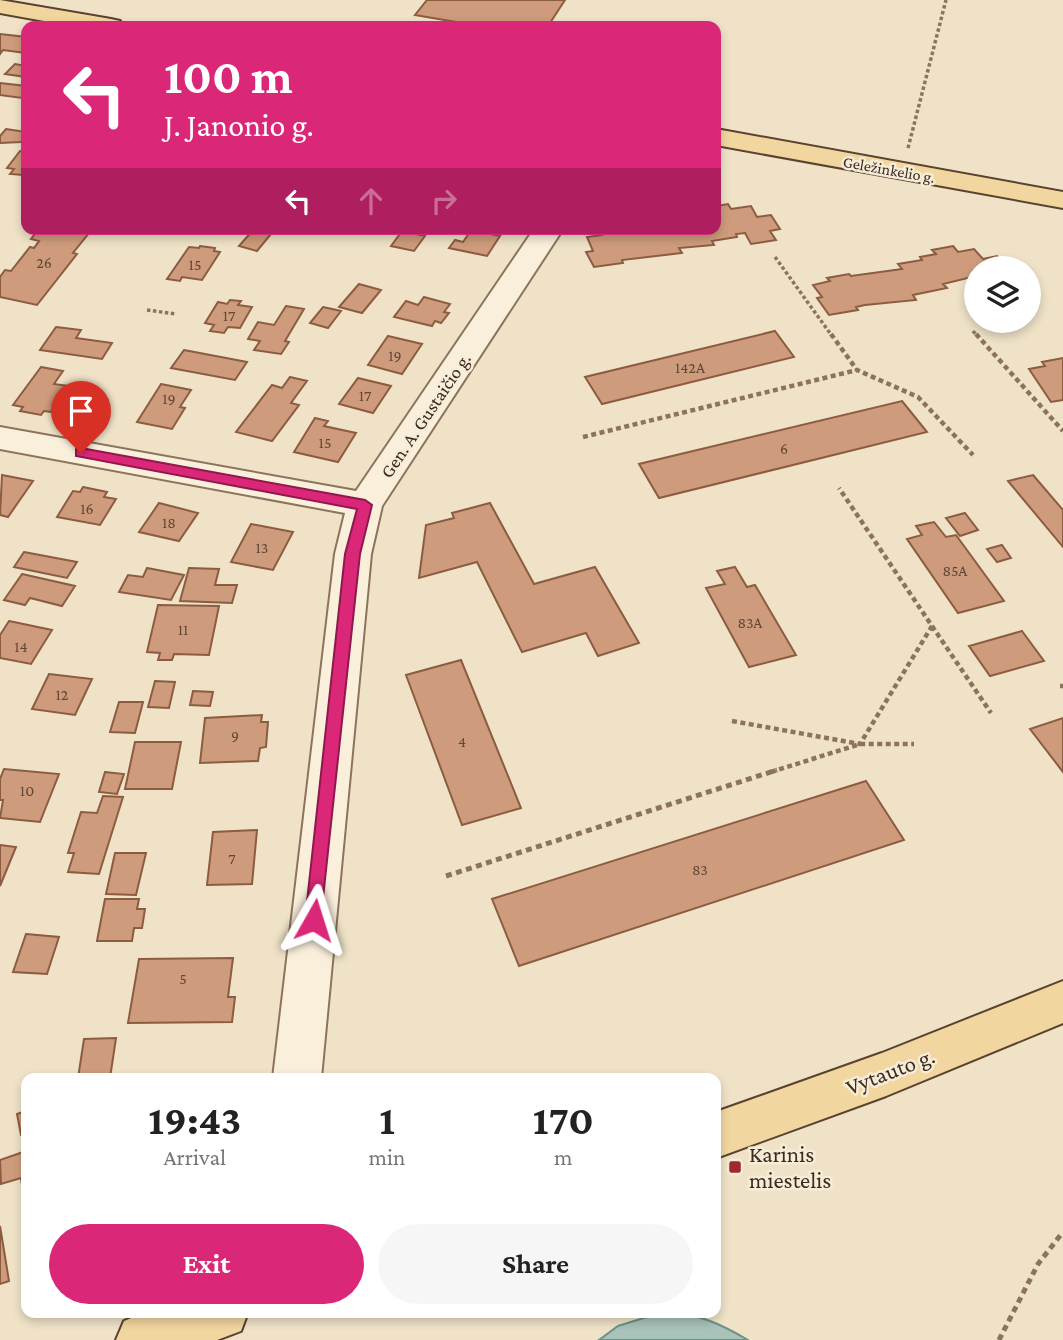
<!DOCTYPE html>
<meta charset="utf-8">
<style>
body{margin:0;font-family:"Crimson Pro",serif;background:#f6f6f6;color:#222;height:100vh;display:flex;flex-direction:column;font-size:26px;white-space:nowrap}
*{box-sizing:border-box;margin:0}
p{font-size:23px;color:#767676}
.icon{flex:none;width:38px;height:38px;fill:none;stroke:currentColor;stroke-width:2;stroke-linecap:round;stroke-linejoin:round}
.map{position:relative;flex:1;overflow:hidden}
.side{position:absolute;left:21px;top:1073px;width:700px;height:245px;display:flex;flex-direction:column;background:#fff;border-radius:14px;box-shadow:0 4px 10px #0003}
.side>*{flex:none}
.top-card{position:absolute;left:21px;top:21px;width:700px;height:214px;border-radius:14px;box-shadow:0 4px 10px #0003;background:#db2777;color:#fff;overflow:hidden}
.fabs{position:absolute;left:964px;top:256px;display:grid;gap:14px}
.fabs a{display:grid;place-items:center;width:77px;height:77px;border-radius:50%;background:#fff;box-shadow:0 4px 10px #0003;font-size:35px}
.pin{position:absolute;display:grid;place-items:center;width:60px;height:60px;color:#fff;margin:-72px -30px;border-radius:50% 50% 50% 0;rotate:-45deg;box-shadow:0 0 7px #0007}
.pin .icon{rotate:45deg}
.me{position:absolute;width:77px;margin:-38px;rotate:6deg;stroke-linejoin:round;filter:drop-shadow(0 0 5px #0008)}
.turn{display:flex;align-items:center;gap:24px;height:147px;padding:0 28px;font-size:32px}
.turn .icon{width:91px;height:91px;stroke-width:2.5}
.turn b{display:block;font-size:49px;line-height:60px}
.lanes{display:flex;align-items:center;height:66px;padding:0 28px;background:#0003;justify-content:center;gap:35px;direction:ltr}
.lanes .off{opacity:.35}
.eta{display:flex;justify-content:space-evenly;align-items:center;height:119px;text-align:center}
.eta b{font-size:42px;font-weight:700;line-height:49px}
.primary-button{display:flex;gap:14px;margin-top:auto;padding:14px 28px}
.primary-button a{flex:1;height:80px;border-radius:42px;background:#db2777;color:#fff;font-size:28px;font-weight:700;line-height:80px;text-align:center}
.primary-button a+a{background:#f6f6f6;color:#222}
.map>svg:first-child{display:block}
.water{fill:#a8c3ba;stroke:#6e9288;stroke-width:2}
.building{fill:#ce9c7c;stroke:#8c5c41;stroke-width:2}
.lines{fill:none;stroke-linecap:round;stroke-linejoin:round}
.minor-casing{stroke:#8c745c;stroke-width:4}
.major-casing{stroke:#5a4230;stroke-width:4}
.path-far2{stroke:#8c745c;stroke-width:3.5;stroke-dasharray:3.5 2.5;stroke-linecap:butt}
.path-far1{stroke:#8c745c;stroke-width:4.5;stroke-dasharray:5 3.5;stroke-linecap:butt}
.path{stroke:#8c745c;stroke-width:5;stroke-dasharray:6 4.5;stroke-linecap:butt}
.minor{fill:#faefdb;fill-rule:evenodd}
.major{fill:#f2d69f;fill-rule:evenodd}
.route{fill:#db2777;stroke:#8e194d;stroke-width:2}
.poi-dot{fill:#9c2a2f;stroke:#f7ecd7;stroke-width:2.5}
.labels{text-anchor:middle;stroke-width:5;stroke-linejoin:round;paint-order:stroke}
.far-street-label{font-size:16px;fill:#3c2c20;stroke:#f7ecd7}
.number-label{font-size:16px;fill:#604837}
.street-label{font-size:19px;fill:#3c2c20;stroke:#f7ecd7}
.near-street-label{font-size:23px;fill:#3c2c20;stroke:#f7ecd7}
.near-poi-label{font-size:23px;fill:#3c2c20;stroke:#f7ecd7;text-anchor:start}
</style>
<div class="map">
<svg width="1063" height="1340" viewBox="0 0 1063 1340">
<rect width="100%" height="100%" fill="#efe2c7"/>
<path class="water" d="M663 1312C695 1312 721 1324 748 1340H599L618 1326Z"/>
<path class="building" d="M427 0H565L548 26H480L415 15Z
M0 34 26 37V53L3 50 0 54Z
M15 64 26 66V77L5 74Z
M0 83 26 86V93L22 98 0 95Z
M6 129 26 132V136L21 142 0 143V136Z
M20 151 26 152V171L23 175 10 174 14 169 7 168Z
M728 204 731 209 751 206 757 217 771 215 780 229 770 231 776 240 751 244 745 233 736 234 737 237 712 241 714 245 679 248 682 253 622 260 623 263 594 267 586 252 593 251 587 237 602 235 600 231 716 229V206Z
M39 229H82L80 232 89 233 73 253 77 254 37 305 0 297V277L5 270 11 271 30 247 34 248 39 241 31 239Z
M254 229H275L257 251 239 246Z
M471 230 500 236 487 256 449 248 455 240 463 242Z
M402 231 425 236 414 251 391 246Z
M200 246 215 248 214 251 220 252 202 280 182 277 180 281 167 279 189 247 199 248Z
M953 246 958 252 974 249 983 259 997 256 1007 268H976V276L943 284 947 288 913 295 916 300 865 305 856 307 858 310 829 315 817 298 822 297 813 285 830 281 827 278 849 274 851 276 902 269 898 264 922 260 920 257 936 254 932 250Z
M359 284 381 290 362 313 339 307Z
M424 297 450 304 444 312 449 313 441 323 435 321 432 326 394 317 406 301 418 305Z
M230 300 241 301 238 305 252 307 240 328 228 327 224 333 210 331 214 325 205 323 218 302 227 304Z
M286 306 304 309 285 341 289 342 281 354 254 350 260 341 248 339 258 322 274 325Z
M323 307 341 311 328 328 310 323Z
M56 327 81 330 76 338 112 343 102 359 40 350Z
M775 331 794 357 602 404 585 377Z
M388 336 422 344 402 374 368 365Z
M184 350 247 362 235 380 171 368Z
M1063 358V400L1051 402 1029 369 1045 366 1042 362Z
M41 367 63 371 54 384 69 386 51 412 44 411 41 415 20 411 23 407 13 405Z
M290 377 307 381 291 403 299 405 272 441 236 432 272 385 282 388Z
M358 378 391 386 373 413 339 404Z
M161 384 191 390 180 407 185 408 172 429 137 422Z
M82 395 107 400 89 425 69 421 80 405 76 404Z
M902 401 927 432 659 498 639 464Z
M315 418 328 421 324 426 356 433 338 462 294 452Z
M2 475 33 481 8 517 0 515Z
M1033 475 1063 510V547L1008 481Z
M83 487 107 492 104 497 116 499 100 525 57 517 73 491 80 492Z
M159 503 198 513 179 541 139 532Z
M490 503 534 584 595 567 639 643 598 656 586 633 522 652 477 562 419 578 426 525 454 518 452 513Z
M965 513 978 530 960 536 946 518Z
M934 522 946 537 956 535 1004 601 958 613 907 539 922 535 916 526Z
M251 524 293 532 273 570 231 562Z
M1002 545 1011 558 997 562 987 549Z
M24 552 77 562 67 578 14 567Z
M735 567 747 587 755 585 796 655 749 667 706 588 725 584 717 571Z
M147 568 184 575 171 600 119 592 128 575 143 577Z
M189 568 219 569 215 585H237L232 603 180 601Z
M22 574 75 586 62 606 30 598 25 605 4 600Z
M158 605 219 606 209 655 174 654 172 660H158L160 653 147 652Z
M9 621 52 630 31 664 0 658V635Z
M1022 631 1044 661 990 676 969 646Z
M461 660 521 808 462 825 406 675Z
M49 674 92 679 75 715 32 709Z
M155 681 175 682 169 708 148 707Z
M193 691 213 692 210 706 190 705Z
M119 702H143L135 733 110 732Z
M262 715 261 722H268L266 747 260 748 258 761 200 763 205 718Z
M1063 718V772L1030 729Z
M135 742H181L172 789H125Z
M4 769 59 774 40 822 0 818 3 800H0V779Z
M105 772 124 774 117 794 99 792Z
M866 781 904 840 519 966 492 899Z
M103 796 123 797 99 874 68 872 74 853H68L81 812 97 813Z
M257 830 252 884 207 885 213 832Z
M0 845 16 847 0 886Z
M115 853H146L136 895 106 894Z
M105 899H139L137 909H145L142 928H134L132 941H97Z
M26 934 59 937 47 974 13 972Z
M233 958 228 997H235L232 1022 128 1023 139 959Z
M116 1038 110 1078H78L84 1039Z
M26 1111V1134L21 1135 17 1114Z
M26 1151V1183L22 1185 21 1178 1 1184 0 1160Z
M0 1226 9 1281 0 1284Z"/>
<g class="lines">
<g class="minor-casing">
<path id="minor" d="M534 229H563L382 506 371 554 321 1078H273L335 554 345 513 0 449V427L356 491Z"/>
</g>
<g class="major-casing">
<path id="major" d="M0 0 111 19 120 21 123 26H72L0 13Z
M716 129 1063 192V208L716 145Z
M1063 981V1023L886 1096 716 1158V1112L882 1053Z
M146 1312H248L241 1331 217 1340H116L124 1321Z"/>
</g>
<path class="path-far2" d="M908 148 946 0
M775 257 832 336
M147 310 176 314
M973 331 977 336"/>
<path class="path-far1" d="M831 334 857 370 918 397 973 455
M976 334 1063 431
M583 437 857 370
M932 626 991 713
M1060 686H1063
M732 721 860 744 932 626 839 488
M771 772 860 744H914"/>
<path class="path" d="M446 876 777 770
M999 1340 1038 1264 1063 1232"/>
<use href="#minor" class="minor"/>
<use href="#major" class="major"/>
</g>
<path class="route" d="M81 448 365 500 372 505 360 554 320 926 314 928 307 926 305 920 345 554 357 509 76 456V449Z"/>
<rect class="poi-dot" x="728" y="1160" width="14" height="14" rx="3.5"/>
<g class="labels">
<g class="far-street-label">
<text transform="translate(889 169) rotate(10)" y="6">Geležinkelio g.</text>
</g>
<g class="number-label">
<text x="44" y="268">26</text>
<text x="195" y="270">15</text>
<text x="229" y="321">17</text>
<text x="395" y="361">19</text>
<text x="690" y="373">142A</text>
<text x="365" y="401">17</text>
<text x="169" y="404">19</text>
<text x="325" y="448">15</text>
<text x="784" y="454">6</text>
<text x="87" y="514">16</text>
<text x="169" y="528">18</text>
<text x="262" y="553">13</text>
<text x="955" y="576">85A</text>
<text x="750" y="628">83A</text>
<text x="183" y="635">11</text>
<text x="21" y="652">14</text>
<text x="62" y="700">12</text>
<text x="235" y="741">9</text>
<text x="462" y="747">4</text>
<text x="27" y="796">10</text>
<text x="232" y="864">7</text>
<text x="700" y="875">83</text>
<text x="183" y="984">5</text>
</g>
<g class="street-label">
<text transform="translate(425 415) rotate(-56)" y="7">Gen. A. Gustaičio g.</text>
</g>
<g class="near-street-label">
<text transform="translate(890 1071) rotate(-21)" y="8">Vytauto g.</text>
</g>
<g class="near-poi-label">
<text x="749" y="1162">Karinis<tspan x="749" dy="26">miestelis</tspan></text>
</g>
</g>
</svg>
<div class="fabs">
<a><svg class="icon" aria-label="layers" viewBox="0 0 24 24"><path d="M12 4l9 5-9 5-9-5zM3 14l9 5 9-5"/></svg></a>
</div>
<div class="pin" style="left:81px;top:453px;background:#d93025"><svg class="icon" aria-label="arrive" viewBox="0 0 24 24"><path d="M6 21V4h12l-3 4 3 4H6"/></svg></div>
<svg class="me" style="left:314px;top:920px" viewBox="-20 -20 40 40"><path d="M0-17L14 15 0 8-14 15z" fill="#db2777" stroke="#fff" stroke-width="4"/></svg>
<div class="top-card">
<div class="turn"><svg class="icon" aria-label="left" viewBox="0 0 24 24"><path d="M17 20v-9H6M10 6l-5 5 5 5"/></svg><div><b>100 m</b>J. Janonio g.</div></div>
<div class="lanes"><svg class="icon" aria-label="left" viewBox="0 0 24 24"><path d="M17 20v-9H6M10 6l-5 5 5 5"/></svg><svg class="icon off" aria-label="ahead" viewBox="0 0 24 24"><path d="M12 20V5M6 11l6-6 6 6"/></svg><svg class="icon off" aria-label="right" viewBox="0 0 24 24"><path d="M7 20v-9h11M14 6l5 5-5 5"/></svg></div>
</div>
<section class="side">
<div class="eta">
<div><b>19:43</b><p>Arrival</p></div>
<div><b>1</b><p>min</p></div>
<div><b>170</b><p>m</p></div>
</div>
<div class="primary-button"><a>Exit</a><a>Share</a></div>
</section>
</div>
